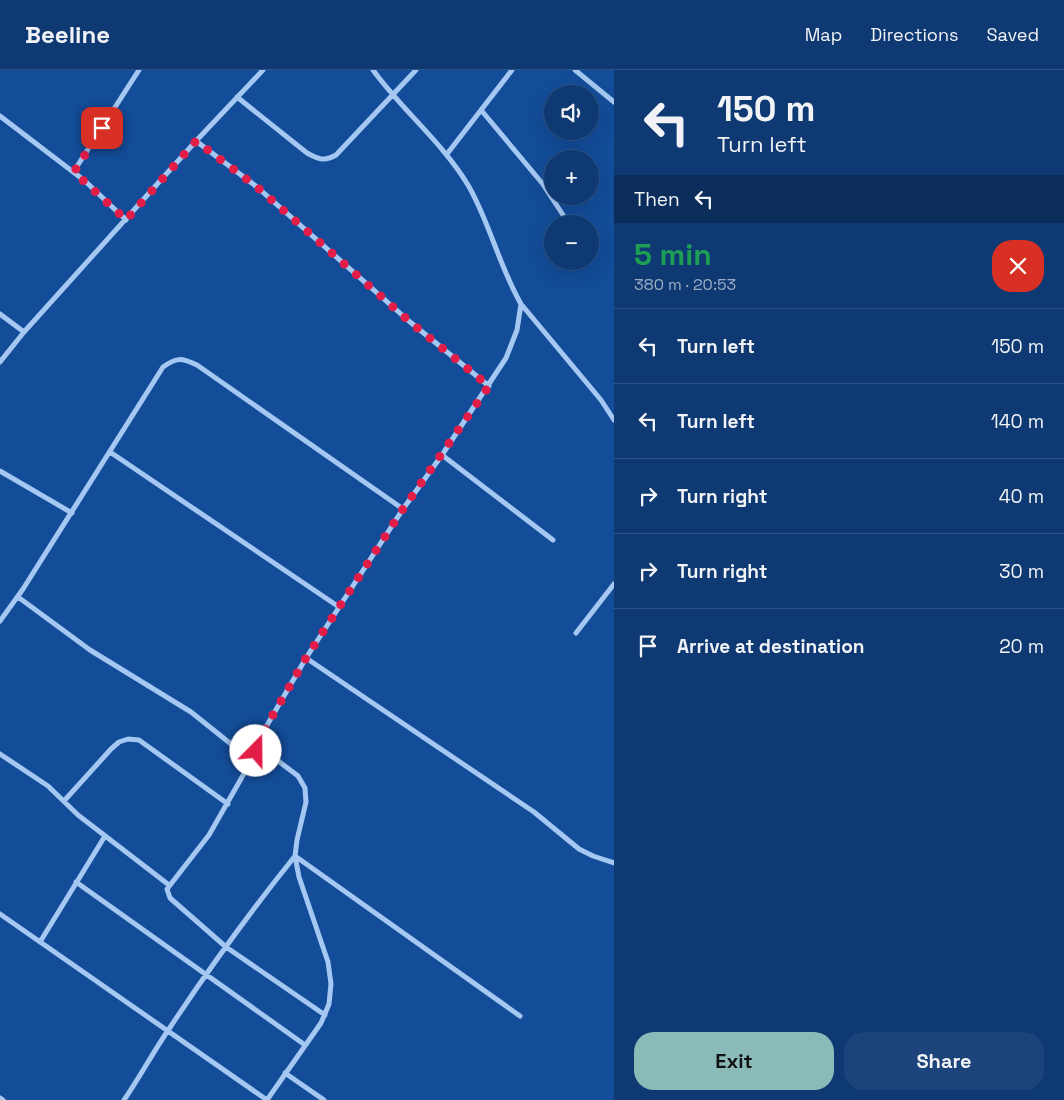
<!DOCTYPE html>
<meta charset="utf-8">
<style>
body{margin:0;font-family:"Space Grotesk",sans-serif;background:#1c447a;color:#f1f3f6;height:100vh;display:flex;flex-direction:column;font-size:19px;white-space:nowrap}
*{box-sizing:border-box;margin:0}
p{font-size:16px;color:#9bacc4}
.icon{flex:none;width:28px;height:28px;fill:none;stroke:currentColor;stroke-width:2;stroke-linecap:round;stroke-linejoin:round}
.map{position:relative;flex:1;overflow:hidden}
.details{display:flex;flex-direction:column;background:#0e3972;width:450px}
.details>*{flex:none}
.top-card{background:#0e3972;color:#f1f3f6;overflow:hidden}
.tools{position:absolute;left:544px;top:15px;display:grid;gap:10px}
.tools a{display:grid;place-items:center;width:55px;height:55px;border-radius:50%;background:#0e3972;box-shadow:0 5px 20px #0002,0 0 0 1px #2e5384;font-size:25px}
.pin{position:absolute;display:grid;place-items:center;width:42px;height:42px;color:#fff;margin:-21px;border-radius:10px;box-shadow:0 2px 8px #0006}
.me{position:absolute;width:55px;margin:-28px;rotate:22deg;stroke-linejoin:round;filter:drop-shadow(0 0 4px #0008)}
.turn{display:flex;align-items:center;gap:18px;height:105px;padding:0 20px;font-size:22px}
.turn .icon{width:65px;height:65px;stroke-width:2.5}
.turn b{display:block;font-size:35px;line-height:42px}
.then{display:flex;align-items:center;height:48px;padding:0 20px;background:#0003;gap:10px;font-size:19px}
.round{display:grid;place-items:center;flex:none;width:52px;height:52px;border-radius:20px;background:#1c447a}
.headline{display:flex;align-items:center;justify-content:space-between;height:85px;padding:0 20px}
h1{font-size:30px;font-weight:700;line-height:38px;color:#1e9e55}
.primary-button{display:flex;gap:10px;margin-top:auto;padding:10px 20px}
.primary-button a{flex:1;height:58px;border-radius:20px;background:#8bbbb9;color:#111;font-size:20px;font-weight:700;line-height:58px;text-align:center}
.primary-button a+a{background:#1c447a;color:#f1f3f6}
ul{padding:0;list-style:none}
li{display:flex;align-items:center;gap:15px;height:75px;padding:0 20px;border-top:1px solid #2e5384}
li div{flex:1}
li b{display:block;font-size:19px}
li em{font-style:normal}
header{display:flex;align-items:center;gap:30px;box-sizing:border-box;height:70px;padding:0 25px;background:#0e3972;border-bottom:1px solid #2e5384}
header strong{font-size:24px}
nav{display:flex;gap:28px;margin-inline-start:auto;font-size:18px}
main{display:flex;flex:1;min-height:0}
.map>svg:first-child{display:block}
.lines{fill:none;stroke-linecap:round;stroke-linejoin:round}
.minor{stroke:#a5c8f3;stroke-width:5}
.route{stroke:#e11d48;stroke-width:9;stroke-dasharray:0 16.2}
</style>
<header>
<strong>Beeline</strong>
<nav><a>Map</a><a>Directions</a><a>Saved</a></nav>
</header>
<main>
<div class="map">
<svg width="614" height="1030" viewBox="0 0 614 1030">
<rect width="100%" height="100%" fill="#134c98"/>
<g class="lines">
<path class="minor" d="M373 0C402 40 442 72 468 115 490 153 499 196 521 234L601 330 614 350
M575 0 614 32
M237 27 307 83C318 89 324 92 336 85L416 0
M481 40 542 113 569 154
M0 46 85 111 126 150
M196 71 257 117 410 252 489 316
M447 84 512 0
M74 101 139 0
M0 244 24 262 196 71 263 0
M0 292 24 262
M110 382 339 537
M442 385 553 470
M0 401 72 443
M18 527 90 580 191 642 251 690
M0 551 23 519 163 297C177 287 182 288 197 295L403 439
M576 563 614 514
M306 588 534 742 579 779 593 786 614 793
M262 672 269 684 298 706 305 718 306 732 297 770 295 786 299 807 328 892 331 914 329 934 321 953 267 1030
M0 684 48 716 78 745 169 815
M64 731 111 679 119 672 128 669 139 670 228 734
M76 812 305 975
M0 844 267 1030
M40 872 105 766
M325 945 226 877 170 828 167 819 209 765 262 672 266 657 306 588 403 439 442 385 506 288 517 260 521 234
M285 1003 324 1030
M0 1028 3 1030
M124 1030C140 1007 153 982 169 959 208 900 250 842 295 786L520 946"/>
</g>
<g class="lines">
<path class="route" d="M102 58 74 102 126 150 196 71 257 117 410 252 489 316 403 439 306 588 266 657 256 681"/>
</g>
</svg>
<div class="tools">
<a><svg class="icon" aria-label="sound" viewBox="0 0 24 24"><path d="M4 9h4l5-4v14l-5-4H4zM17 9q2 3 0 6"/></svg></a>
<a>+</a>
<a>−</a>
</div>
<div class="pin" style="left:102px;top:58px;background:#d93025"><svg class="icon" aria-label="arrive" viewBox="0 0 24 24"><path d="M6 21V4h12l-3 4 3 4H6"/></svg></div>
<svg class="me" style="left:256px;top:681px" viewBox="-20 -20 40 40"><circle r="19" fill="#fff"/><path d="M0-13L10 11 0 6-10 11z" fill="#e11d48"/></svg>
</div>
<section class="details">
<div class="top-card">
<div class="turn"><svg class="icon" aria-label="left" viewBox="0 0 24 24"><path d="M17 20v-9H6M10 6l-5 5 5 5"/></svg><div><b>150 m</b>Turn left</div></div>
<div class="then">Then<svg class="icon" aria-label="left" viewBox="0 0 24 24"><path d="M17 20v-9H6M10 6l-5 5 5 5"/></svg></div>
</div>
<div class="headline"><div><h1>5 min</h1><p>380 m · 20:53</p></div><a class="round" style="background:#d93025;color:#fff"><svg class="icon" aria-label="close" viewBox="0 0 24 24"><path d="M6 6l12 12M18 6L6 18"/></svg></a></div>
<ul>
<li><svg class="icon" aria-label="left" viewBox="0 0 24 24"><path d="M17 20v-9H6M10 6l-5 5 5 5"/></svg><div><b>Turn left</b></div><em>150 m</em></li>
<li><svg class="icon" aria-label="left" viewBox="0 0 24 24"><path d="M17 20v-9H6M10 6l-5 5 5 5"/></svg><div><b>Turn left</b></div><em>140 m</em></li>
<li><svg class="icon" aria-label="right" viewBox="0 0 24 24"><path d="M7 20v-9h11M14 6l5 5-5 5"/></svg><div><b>Turn right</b></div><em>40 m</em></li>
<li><svg class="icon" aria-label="right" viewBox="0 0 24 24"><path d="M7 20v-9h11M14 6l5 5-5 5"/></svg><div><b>Turn right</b></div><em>30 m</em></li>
<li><svg class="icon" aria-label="arrive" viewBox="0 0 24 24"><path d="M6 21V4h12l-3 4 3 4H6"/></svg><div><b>Arrive at destination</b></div><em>20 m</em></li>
</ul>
<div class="primary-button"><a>Exit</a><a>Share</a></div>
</section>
</main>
